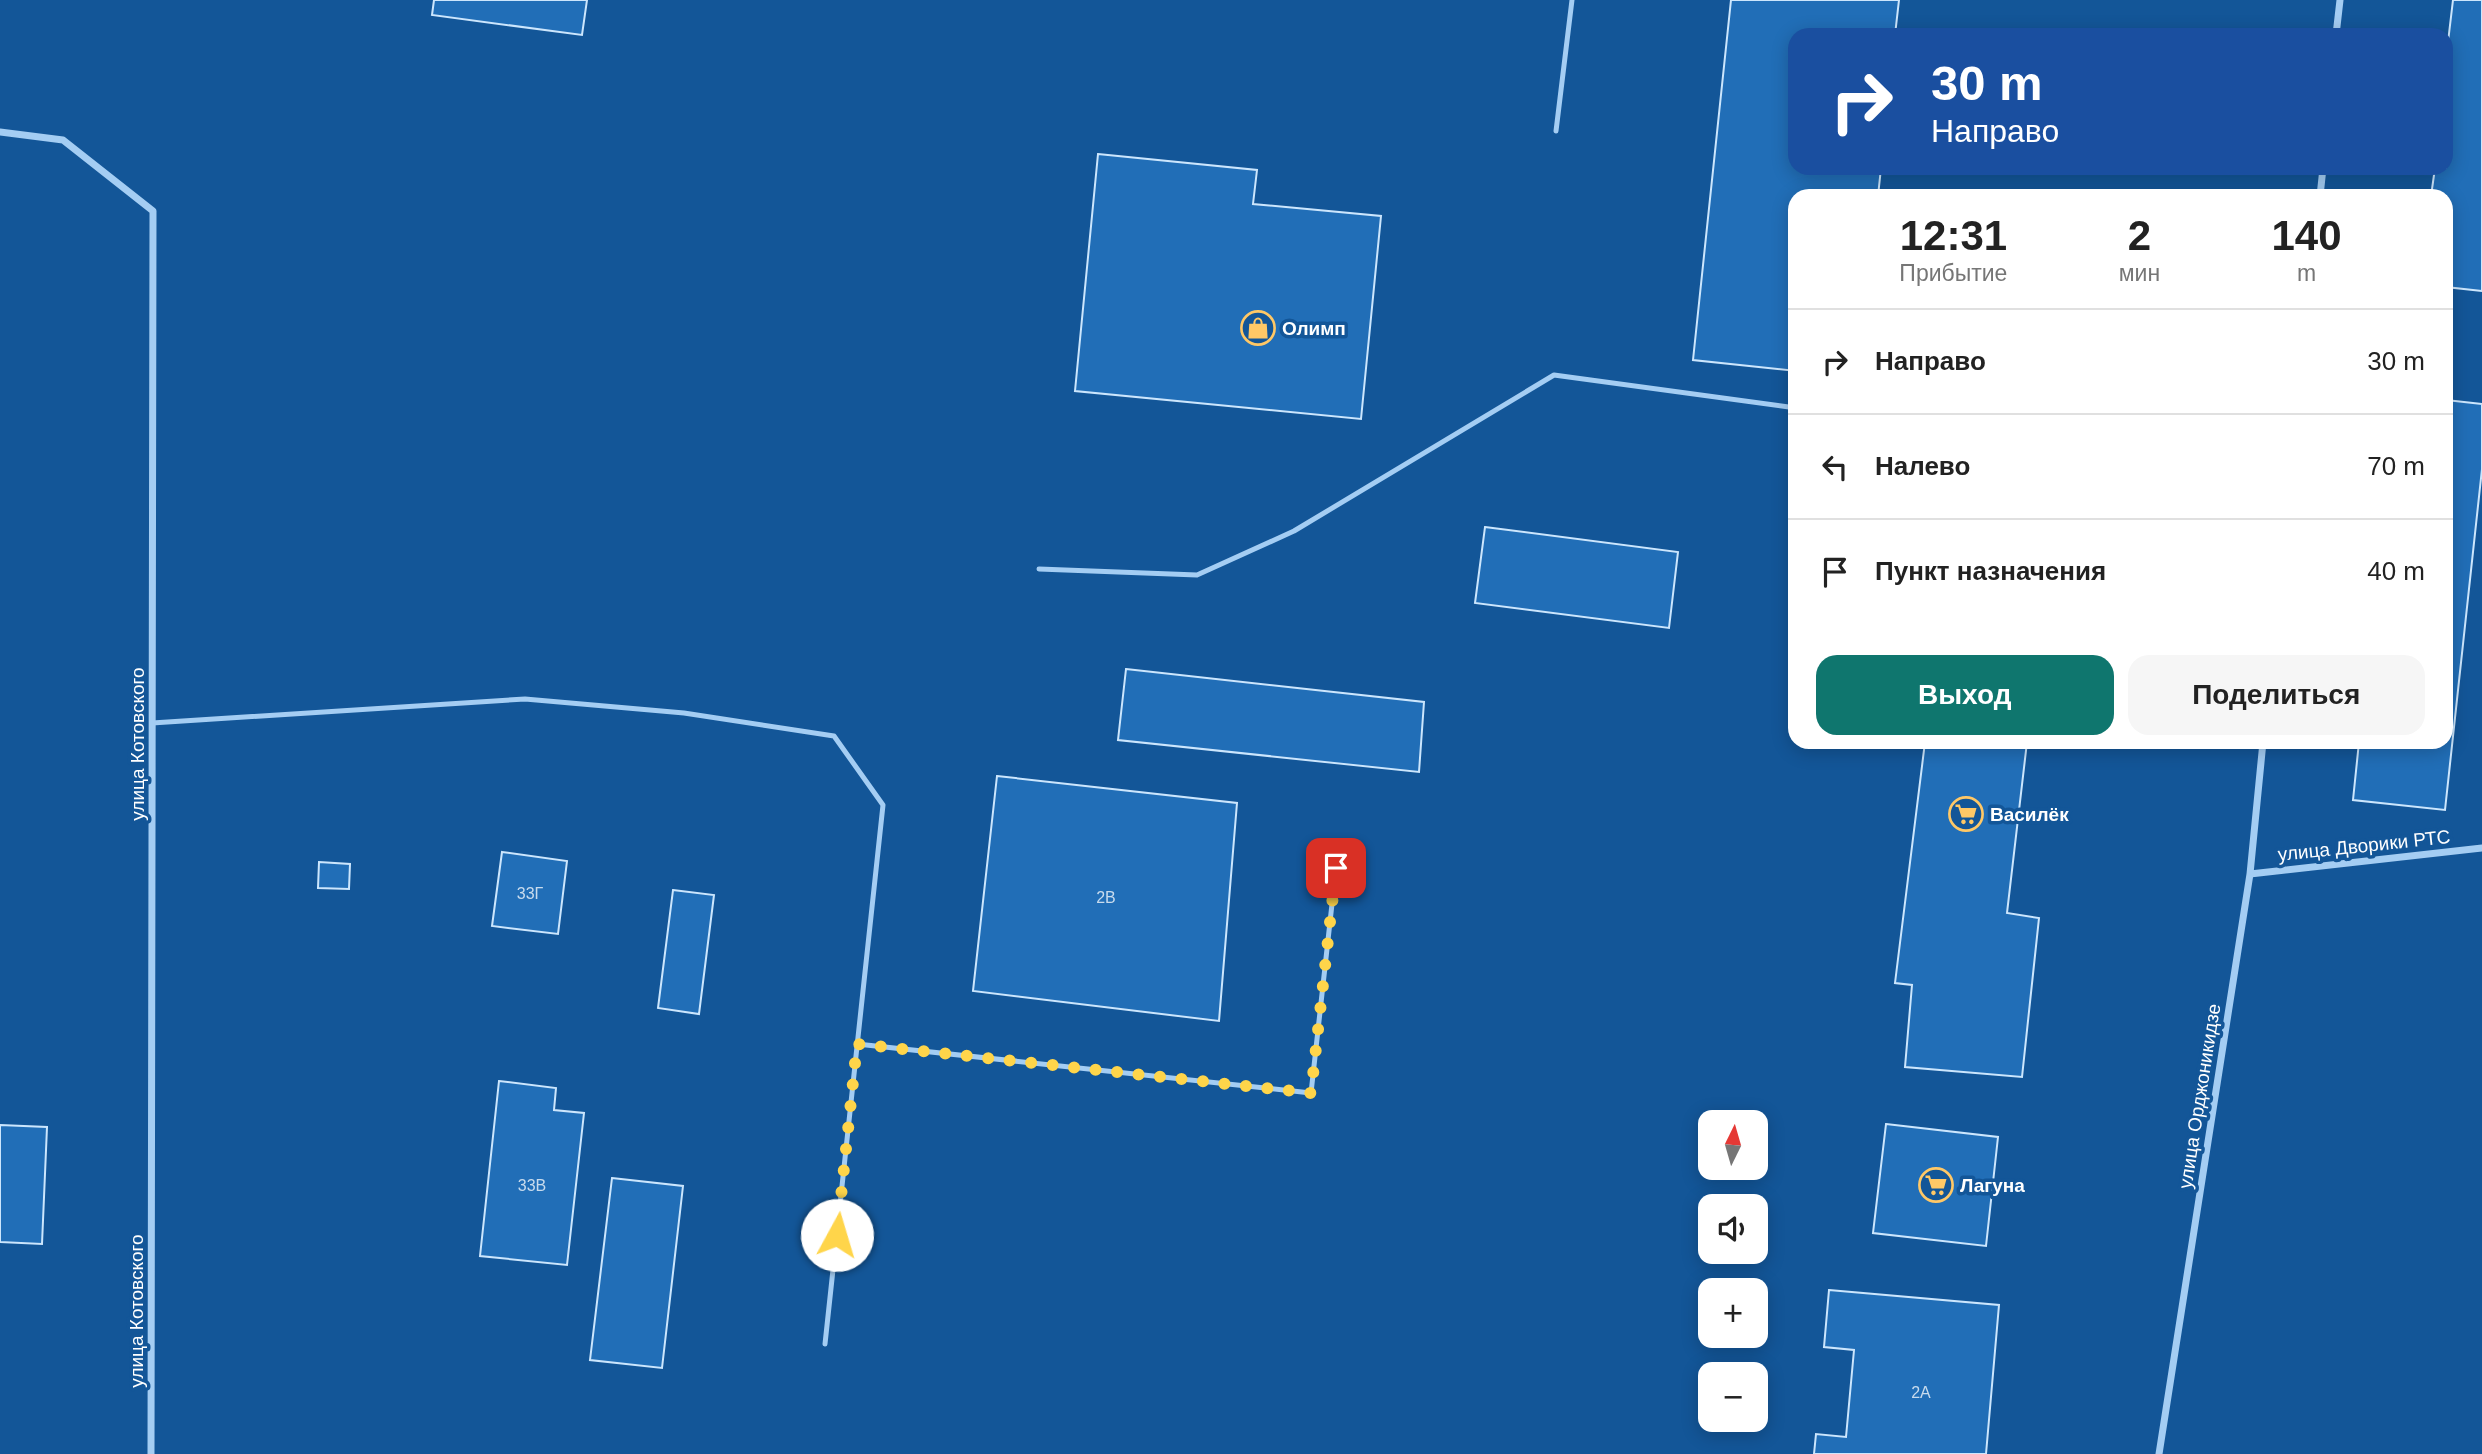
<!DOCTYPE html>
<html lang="ru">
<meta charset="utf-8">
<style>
body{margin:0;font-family:Helvetica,sans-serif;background:#f6f6f6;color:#222;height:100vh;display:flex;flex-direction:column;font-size:26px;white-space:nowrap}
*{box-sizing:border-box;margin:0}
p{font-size:23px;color:#767676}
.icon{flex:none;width:38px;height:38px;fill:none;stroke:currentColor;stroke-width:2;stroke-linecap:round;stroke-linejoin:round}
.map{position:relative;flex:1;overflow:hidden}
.panel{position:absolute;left:1788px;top:189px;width:665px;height:560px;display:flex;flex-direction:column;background:#fff;border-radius:21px;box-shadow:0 4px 18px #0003}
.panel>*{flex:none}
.guide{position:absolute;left:1788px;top:28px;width:665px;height:147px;border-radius:21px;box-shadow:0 4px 18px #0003;background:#1a4fa0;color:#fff;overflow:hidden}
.needle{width:46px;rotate:5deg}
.controls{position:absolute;left:1698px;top:1110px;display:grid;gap:14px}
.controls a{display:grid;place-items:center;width:70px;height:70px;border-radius:14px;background:#fff;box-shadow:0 4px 18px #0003;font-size:35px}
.pin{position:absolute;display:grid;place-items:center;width:60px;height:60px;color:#fff;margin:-30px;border-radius:14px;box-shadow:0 4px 10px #0006}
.me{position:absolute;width:77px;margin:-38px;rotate:6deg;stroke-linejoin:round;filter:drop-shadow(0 0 5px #0008)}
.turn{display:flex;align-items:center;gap:24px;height:147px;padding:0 28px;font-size:32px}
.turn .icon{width:91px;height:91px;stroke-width:2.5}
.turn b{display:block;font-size:49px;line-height:60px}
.eta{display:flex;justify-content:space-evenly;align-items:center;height:119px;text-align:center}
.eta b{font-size:42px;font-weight:800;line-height:49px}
.cta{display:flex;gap:14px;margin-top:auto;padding:14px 28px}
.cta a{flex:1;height:80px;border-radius:21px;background:#0f766e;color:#fff;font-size:28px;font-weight:800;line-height:80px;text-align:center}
.cta a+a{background:#f6f6f6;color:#222}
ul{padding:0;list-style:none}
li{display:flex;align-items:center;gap:21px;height:105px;padding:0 28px;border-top:2px solid #e0e0e0}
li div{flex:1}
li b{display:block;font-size:26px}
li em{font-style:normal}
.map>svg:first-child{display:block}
.building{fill:#216eb7;stroke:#cce6fd;stroke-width:2}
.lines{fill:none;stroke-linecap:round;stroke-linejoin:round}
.service{stroke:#a4cdf3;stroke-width:5}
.minor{stroke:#a4cdf3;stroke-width:7}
.route{stroke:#ffd54a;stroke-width:12;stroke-dasharray:0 21.6}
.labels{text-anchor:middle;stroke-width:7;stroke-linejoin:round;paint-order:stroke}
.number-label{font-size:16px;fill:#c8dbed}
.poi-label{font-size:19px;font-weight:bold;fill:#fff;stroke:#135698;text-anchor:start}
.street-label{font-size:19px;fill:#fff;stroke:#135698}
</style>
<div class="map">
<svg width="2482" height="1454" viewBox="0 0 2482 1454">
<rect width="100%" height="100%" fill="#135698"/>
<path class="building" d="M434 0H587L582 35 432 15Z
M1731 0H1899L1895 35H1796V168H1881L1878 196H1796V371L1693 360Z
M2453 0H2482V291L2446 287V196H2431L2435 168H2446V59Z
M1098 154 1257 170 1253 204 1381 216 1361 419 1075 391Z
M2446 400 2482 404V469L2445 810 2353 800 2359 742H2446Z
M1485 527 1678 552 1669 628 1475 603Z
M1126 669 1424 702 1419 772 1118 740Z
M1925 742H2027L2007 913 2039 918 2022 1077 1905 1067 1912 985 1895 983Z
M997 776 1237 803 1219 1021 973 991Z
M502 852 567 861 558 934 492 926Z
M319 862 350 864 349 889 318 888Z
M673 890 714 895 699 1014 658 1008Z
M499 1081 556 1088 554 1110 584 1113 567 1265 480 1256Z
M1886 1124 1998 1137 1986 1246 1873 1233Z
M0 1125 47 1127 42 1244 0 1242Z
M612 1178 683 1186 662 1368 590 1360Z
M1829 1290 1999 1305 1986 1454H1814L1816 1434 1846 1437 1854 1350 1824 1347Z"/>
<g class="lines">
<path class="service" d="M1556 131 1572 0
M1039 569 1197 575 1294 531 1554 375 1796 408
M152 723 525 699 684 713 834 736 883 805 825 1344
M857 1044 1311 1093 1336 868"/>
<path class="minor" d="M2336 35 2340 0
M0 132 63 140 153 211 151 1454
M2320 196 2323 168
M2250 874 2482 848
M2159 1454 2250 874 2263 742"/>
</g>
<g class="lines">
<path class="route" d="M837 1235 857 1044 1311 1093 1336 868"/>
</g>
<defs>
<g id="shop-ring" transform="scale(1.75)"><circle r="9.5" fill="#135698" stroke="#ffc866" stroke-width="1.5"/><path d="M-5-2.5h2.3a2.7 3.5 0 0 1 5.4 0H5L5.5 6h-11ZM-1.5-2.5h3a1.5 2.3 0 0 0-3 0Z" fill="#ffc866"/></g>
<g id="supermarket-ring" transform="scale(1.75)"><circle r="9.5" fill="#135698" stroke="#ffc866" stroke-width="1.5"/><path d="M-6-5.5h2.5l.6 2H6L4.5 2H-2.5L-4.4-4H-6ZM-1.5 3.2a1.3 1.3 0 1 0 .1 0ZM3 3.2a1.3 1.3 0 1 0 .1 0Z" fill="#ffc866"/></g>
</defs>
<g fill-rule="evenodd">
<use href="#shop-ring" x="1258" y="328"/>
<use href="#supermarket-ring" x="1966" y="814"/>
<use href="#supermarket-ring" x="1936" y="1185"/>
</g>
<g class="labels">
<g class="number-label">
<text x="530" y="899">33Г</text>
<text x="1106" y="903">2В</text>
<text x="532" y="1191">33В</text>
<text x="1921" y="1398">2А</text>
</g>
<g class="poi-label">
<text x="1282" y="335">Олимп</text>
<text x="1990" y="821">Василёк</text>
<text x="1960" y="1192">Лагуна</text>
</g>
<g class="street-label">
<text transform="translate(137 744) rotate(-90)" y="7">улица Котовского</text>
<text transform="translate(2364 845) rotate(-6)" y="7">улица Дворики РТС</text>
<text transform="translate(2199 1096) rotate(-81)" y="7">улица Орджоникидзе</text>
<text transform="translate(136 1311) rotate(-90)" y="7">улица Котовского</text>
</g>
</g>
</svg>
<div class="controls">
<a><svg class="needle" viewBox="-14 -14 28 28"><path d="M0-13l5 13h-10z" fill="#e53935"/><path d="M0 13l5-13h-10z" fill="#767676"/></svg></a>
<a><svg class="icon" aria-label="sound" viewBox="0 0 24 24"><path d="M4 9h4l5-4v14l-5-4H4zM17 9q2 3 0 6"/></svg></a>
<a>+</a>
<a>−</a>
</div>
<div class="pin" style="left:1336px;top:868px;background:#d93025"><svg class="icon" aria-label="arrive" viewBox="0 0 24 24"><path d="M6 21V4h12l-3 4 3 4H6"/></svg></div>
<svg class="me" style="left:837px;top:1235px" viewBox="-20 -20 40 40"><circle r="19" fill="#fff"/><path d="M0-13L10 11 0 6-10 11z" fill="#ffd54a"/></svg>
<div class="guide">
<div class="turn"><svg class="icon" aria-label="right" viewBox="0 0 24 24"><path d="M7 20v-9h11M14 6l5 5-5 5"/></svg><div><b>30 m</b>Направо</div></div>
</div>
<section class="panel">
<div class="eta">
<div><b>12:31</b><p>Прибытие</p></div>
<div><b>2</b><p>мин</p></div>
<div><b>140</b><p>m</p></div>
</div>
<ul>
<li><svg class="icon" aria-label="right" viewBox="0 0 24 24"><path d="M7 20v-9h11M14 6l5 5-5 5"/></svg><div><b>Направо</b></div><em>30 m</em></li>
<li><svg class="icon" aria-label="left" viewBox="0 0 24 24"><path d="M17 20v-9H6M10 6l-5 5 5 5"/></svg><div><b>Налево</b></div><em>70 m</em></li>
<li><svg class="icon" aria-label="arrive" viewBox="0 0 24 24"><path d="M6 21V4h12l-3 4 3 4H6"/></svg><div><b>Пункт назначения</b></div><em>40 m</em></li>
</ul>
<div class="cta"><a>Выход</a><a>Поделиться</a></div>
</section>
</div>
